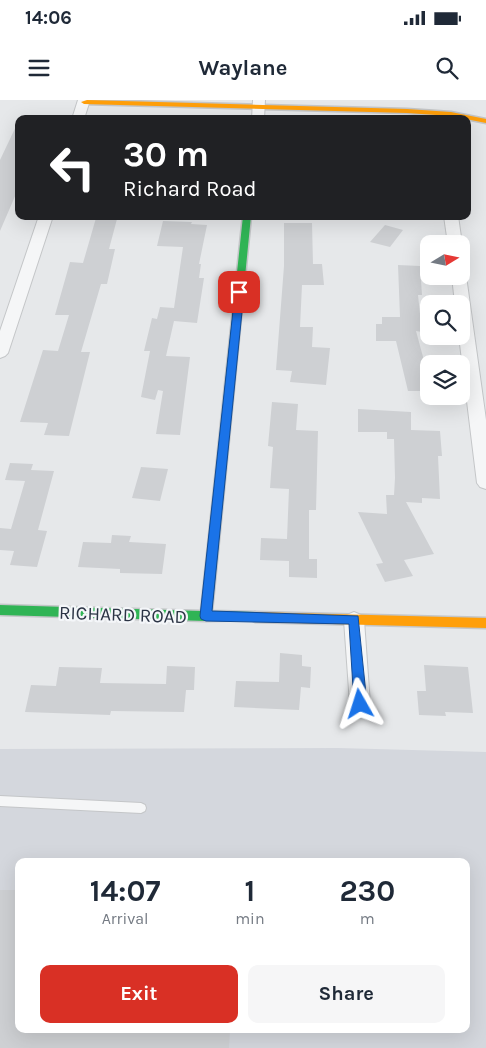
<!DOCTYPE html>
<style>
body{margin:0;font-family:Karla,sans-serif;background:#f6f6f7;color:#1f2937;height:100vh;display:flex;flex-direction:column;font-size:19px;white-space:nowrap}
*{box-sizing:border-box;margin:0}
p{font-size:16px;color:#747a83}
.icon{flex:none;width:28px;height:28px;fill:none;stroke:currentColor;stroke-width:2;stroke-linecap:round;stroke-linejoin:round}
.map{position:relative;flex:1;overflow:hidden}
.side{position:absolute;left:15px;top:758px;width:455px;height:175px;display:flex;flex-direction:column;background:#fff;border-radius:10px;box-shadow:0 5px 20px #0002}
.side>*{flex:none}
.top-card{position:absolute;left:15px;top:15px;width:456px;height:105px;border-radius:10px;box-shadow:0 5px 20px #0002;background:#202124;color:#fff;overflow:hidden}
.needle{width:32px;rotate:80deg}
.buttons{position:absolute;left:420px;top:135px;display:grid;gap:10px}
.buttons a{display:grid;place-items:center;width:50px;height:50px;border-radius:10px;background:#fff;box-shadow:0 5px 20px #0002;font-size:25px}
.pin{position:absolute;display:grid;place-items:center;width:42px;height:42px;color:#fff;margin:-21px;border-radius:10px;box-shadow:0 2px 8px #0006}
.me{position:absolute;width:55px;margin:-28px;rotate:354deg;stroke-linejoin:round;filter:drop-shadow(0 0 4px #0008)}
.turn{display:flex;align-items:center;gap:18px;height:105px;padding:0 25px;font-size:22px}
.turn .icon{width:65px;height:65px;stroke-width:2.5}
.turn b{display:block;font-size:35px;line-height:42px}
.eta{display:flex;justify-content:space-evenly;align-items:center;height:85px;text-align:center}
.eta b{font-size:30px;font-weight:700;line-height:35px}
.cta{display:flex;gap:10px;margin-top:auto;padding:10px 25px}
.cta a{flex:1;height:58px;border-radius:10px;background:#d93025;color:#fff;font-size:20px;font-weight:700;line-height:58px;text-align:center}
.cta a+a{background:#f6f6f7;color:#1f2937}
.status{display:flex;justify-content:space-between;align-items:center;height:35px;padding:0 25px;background:#fff;direction:ltr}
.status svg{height:14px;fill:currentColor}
header{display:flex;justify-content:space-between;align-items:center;height:65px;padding:0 25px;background:#fff;font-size:22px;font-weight:700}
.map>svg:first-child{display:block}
.built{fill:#d4d7dd;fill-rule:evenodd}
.building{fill:#ced0d3}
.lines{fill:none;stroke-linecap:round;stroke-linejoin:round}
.lane-casing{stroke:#c4c6c8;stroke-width:2}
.street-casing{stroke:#c4c6c8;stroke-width:2}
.fast-casing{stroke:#c4c6c8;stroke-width:3}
.slow-casing{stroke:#c4c6c8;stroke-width:3}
.lane{fill:#f5f6f7;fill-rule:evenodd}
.street{fill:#f5f6f7;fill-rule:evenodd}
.fast{fill:#30b455;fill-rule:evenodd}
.slow{fill:#ff9f0a;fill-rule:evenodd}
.route{fill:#1a73e8;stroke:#114b97}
.labels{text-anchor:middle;stroke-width:4.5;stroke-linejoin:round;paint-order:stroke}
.street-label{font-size:19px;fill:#2b3445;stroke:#f4f6f9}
</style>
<div class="status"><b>14:06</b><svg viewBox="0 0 49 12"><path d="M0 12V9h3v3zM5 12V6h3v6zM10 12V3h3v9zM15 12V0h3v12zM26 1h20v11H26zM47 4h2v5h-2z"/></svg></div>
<header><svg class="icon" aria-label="menu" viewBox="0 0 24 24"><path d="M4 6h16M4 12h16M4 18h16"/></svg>Waylane<svg class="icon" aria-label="search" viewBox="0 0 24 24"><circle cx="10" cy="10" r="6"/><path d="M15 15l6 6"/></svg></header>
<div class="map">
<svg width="486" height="948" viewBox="0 0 486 948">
<rect width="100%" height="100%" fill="#e6e8ea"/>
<path class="built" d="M338 648 486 652V948H0V649ZM19 761H466V929H19Z"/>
<path class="building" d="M19 20V87L0 131V60Z
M96 118 117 119 109 149H115L107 184H101L81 252H90L69 336 44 335 48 323 20 322 43 250 58 251 69 215H55L70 162 83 163Z
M163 121 192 122 191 124 207 125 199 164H201L199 178H204L197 223 174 221 166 256 190 257 180 335 156 334 163 291 158 290 155 300 141 297 150 251H144L152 218 157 219 160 207 174 208 183 147 157 146Z
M284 123H312L313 164H322L324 185H302L300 227H313L312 247 330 248 326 285 290 282 292 271 276 270 284 166Z
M385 125 403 130 390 147 370 142Z
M398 165 420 166 422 195H418L422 232 416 231 429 279V291H408L396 241H376V224H382V217H400Z
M272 302 298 304 296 330 318 331 316 410H309V459H317V478L289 477V461L260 460 261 438 287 439 289 389 270 388 273 347 268 346Z
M358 309 411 312V330L440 331 442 356H438L440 399 422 398V403L406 402 434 454 404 460 413 476 385 482 376 464 383 463 358 412 387 414 386 395H394L395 378 394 339H387V332H358Z
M10 363 33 364 31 370 54 371 38 430 47 431 37 467 10 465 14 451 0 450V428L11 429 25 381 5 380Z
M141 367 168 369 160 401 132 398Z
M112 435 131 436 129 442 166 444 162 474 120 473V469L78 467 83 442 111 443Z
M280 553 302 555V566L311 567 310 588 301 587 299 610 234 607 236 581 279 582Z
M424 565 468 567 473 613 445 612 446 616 419 615 417 591H426Z
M167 566 195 567 194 590H186L184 612 111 611 110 615 25 612 31 585 56 586 59 567 102 568 100 583 166 584Z
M0 790H19V929H230L229 948H0Z"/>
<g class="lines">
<g class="lane-casing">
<path id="lane" d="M0 696 141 703 145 705 146 708 145 711 141 713 0 706Z"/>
</g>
<g class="street-casing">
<path id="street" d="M78 0H90L84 19H72Z
M253 0H265L264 19H252Z
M39 116H53L8 253 5 256 0 258V231Z
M444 116H458L462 144 461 145 448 144Z
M461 172 466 176 486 320V389L480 387 477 383 459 236H461V204H455L452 176H461Z
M354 512 361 515 364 520 370 604 367 610 360 613 353 610 350 604 344 520 347 515Z"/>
</g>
<g class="fast-casing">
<path id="fast" d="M243 116H251L212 511 255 512 259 514 261 517 259 520 206 521 0 515V505L201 511Z"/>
</g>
<g class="slow-casing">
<path id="slow" d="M87 0 407 9 451 12 486 19V23L451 16 407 13 84 4 81 2Z
M255 512 486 518V528L255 522 251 520 249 517 251 514Z"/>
</g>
<use href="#lane" class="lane"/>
<use href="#street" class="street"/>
<use href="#fast" class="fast"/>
<use href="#slow" class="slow"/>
</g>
<path class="route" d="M239 190 244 192 212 511 358 516 367 604 365 608 360 609 356 608 354 604 349 524 206 521 201 519 200 516 235 192Z"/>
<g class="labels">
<g class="street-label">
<text transform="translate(123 514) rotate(2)" y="7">RICHARD ROAD</text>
</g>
</g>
</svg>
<div class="buttons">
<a><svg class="needle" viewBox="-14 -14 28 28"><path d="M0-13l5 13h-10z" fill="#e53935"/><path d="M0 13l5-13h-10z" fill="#747a83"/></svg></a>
<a><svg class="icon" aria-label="search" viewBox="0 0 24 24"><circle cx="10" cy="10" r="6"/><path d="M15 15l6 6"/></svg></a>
<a><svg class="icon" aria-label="layers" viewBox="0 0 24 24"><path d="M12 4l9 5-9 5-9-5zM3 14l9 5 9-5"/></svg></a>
</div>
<div class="pin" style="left:239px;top:192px;background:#d93025"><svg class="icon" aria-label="arrive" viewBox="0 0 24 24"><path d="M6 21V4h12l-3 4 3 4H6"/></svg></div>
<svg class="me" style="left:360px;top:604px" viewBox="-20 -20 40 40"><path d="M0-17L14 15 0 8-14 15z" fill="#1a73e8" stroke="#fff" stroke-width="4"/></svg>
<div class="top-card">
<div class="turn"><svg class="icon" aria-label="left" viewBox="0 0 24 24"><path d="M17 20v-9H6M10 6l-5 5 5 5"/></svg><div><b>30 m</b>Richard Road</div></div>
</div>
<section class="side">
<div class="eta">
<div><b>14:07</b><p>Arrival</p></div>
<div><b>1</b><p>min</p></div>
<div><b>230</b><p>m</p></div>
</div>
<div class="cta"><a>Exit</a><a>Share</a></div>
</section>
</div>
